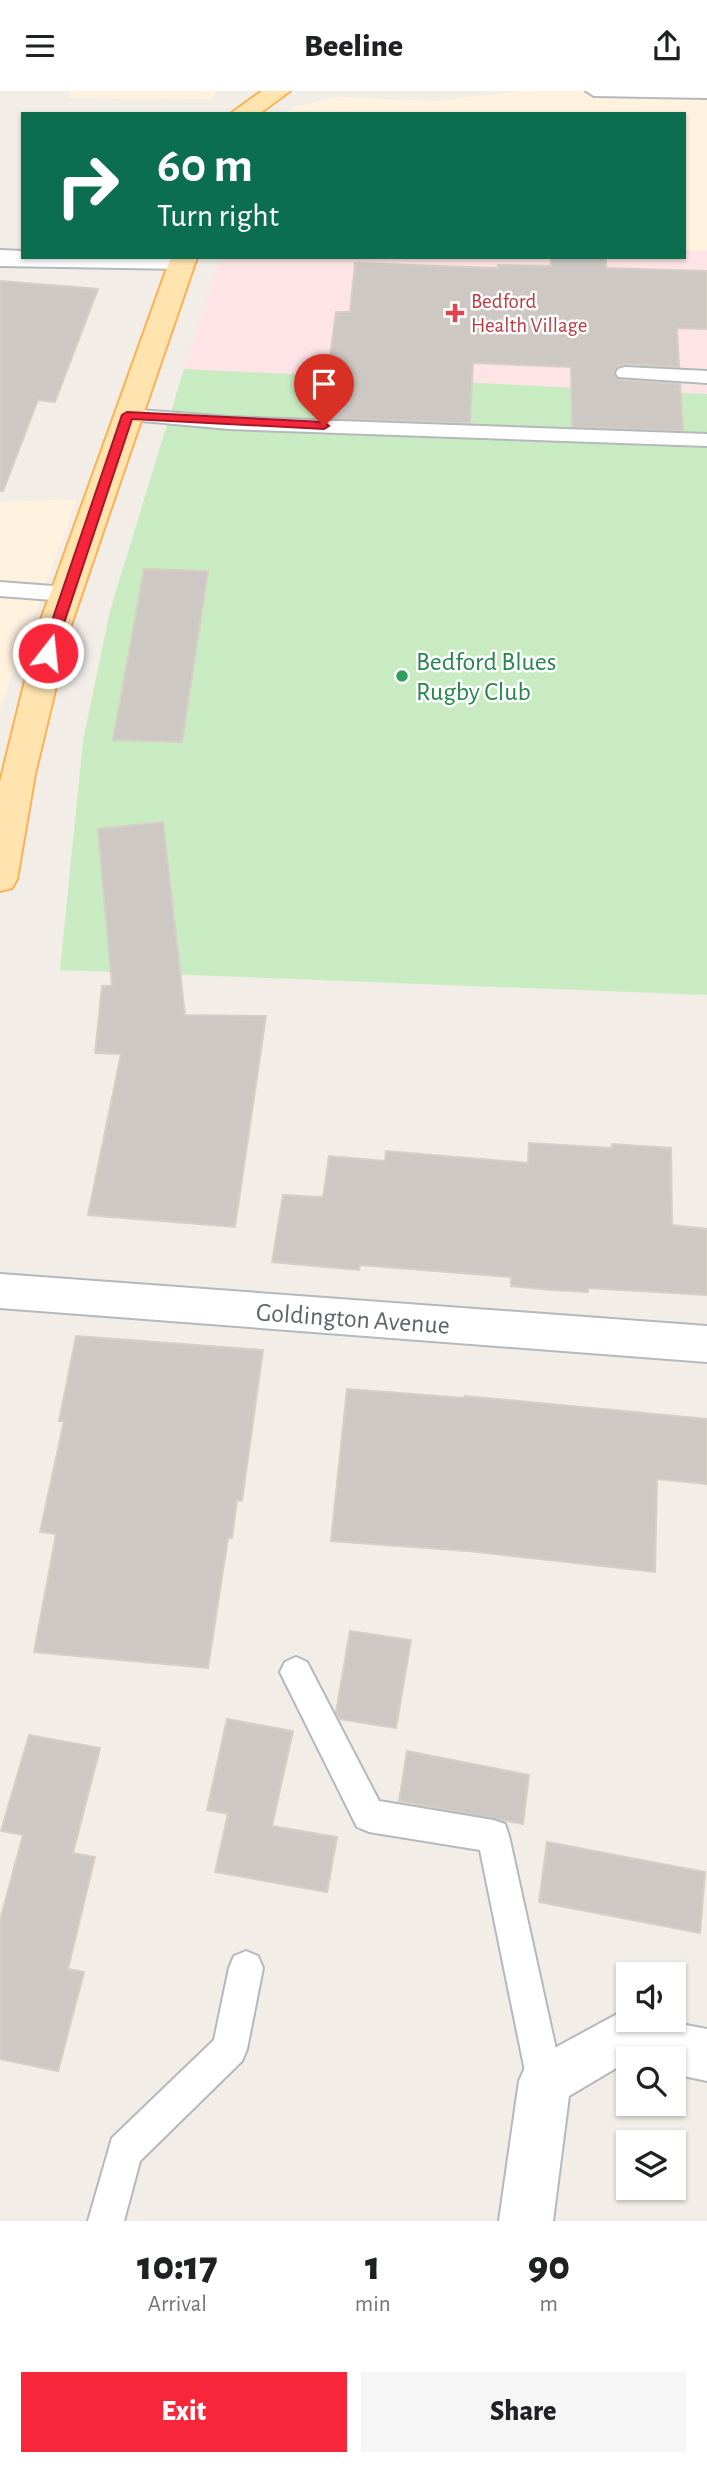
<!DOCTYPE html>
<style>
body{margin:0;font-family:"Alegreya Sans",sans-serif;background:#f6f6f6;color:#202124;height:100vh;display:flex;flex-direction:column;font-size:26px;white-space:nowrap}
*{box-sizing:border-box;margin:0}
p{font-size:23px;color:#757577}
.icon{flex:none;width:38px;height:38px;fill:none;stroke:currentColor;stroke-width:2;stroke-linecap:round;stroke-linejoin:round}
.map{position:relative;height:2130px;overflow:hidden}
.side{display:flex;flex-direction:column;background:#fff;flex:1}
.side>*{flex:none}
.top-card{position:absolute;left:21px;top:21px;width:665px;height:147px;border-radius:0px;box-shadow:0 2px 5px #0004;background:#0b6e4f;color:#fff;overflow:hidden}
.buttons{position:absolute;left:616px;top:1871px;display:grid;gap:14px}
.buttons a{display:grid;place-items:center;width:70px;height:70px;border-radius:0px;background:#fff;box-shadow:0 2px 5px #0004;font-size:35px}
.pin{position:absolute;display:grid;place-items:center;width:60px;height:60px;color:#fff;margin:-72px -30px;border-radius:50% 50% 50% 0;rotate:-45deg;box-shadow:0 0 7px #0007}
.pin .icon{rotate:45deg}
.me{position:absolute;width:77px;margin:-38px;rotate:16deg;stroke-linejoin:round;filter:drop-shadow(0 0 5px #0008)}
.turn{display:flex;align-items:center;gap:24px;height:147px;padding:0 21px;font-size:32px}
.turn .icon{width:91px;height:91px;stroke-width:2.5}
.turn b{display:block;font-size:49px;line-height:60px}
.eta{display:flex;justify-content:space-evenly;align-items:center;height:119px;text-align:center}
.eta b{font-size:42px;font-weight:800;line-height:49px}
.action{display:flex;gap:14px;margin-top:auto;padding:14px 21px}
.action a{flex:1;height:80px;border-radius:0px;background:#f8263b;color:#fff;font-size:28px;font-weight:800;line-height:80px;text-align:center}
.action a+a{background:#f6f6f6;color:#202124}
header{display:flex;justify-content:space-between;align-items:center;height:91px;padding:0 21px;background:#fff;font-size:32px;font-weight:800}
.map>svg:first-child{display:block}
.commercial{fill:#fff2df}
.medical{fill:#fee4e6}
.green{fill:#c9ebc2}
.building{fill:#cdc8c4;stroke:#d7cec5;stroke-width:2}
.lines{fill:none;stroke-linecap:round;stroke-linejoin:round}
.lane-casing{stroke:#b4b9bc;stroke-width:4}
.street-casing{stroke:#b4b9bc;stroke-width:4}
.primary-casing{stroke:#feb154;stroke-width:4}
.lane{fill:#fff;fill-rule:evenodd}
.street{fill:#fff;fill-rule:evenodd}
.primary{fill:#ffe4af;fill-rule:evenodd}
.route{fill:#f8263b;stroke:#a11926;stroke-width:2}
.health-dot{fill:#e0444e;stroke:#fff;stroke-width:2.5}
.leisure-dot{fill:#2e9e5b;stroke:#fff;stroke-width:2.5}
.labels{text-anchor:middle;stroke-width:5;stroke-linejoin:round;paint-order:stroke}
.far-health-label{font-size:21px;fill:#be3a42;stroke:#fff;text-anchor:start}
.leisure-label{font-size:26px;fill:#27864d;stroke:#fff;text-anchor:start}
.street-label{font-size:26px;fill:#5e6569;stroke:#fff}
</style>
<header><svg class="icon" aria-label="menu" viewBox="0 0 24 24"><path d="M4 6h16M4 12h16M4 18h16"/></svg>Beeline<svg class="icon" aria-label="share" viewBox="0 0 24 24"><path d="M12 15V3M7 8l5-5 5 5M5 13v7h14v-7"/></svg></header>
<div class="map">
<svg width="707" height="2130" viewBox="0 0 707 2130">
<rect width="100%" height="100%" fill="#f2ede7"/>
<path class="commercial" d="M71 0H215L213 8 69 7Z
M522 0H707V160L684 159V23H284L295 16 335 6 436 10Z
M77 408 0 618V411Z"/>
<path class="medical" d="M684 159 707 160V303L184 278 221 166H684Z"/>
<path class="green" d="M184 278 707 303V904L60 879 83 650 110 520Z"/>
<path class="building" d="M551 166H606V177L707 180V238L677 237 679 276 625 273 617 275 614 281 618 289 680 293 683 340 572 336 571 276 473 272 470 332 322 327 336 221H350L355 172 498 177V174L551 175Z
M0 190 98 198 55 311 38 309 3 400H0Z
M144 478 208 480 182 651 113 649Z
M163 731 185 924 266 925 235 1136 88 1124 121 963 95 962 102 895H112L98 738Z
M529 1052 612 1057V1053L671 1057 672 1134 707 1138V1204L588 1197V1201L552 1199 511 1195V1186L360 1174 359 1179 272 1171 283 1104 323 1106 329 1065 385 1070 386 1060 528 1072Z
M76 1245 263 1259 242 1410 237 1409 232 1447H228L208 1577 34 1561 56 1443 40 1441 64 1330H59Z
M347 1298 465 1307V1305L707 1328V1393L657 1388 655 1481 468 1460 331 1450Z
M350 1540 411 1549 396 1637 340 1628 336 1621Z
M227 1628 293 1640 272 1735 337 1746 327 1801 215 1781 228 1723 207 1719Z
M29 1644 100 1657 73 1762 95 1766 68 1878 84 1881 58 1980 0 1968V1829L23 1744 1 1740Z
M407 1660 529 1684 523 1733 399 1710Z
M547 1751 705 1781 700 1842 539 1811Z"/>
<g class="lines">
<g class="lane-casing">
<path id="lane" d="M586 0H707V7L594 5Z
M625 276 707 280V292L618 286 616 282 618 278Z
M127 318 229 326 707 343V355L229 338 120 328 117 324 120 320Z
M0 491 66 496 73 498 76 503 73 508 66 510 0 505Z
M296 1566 307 1571 379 1710 493 1729 505 1733 509 1745 563 1990 557 2002 545 2008 533 2002 527 1990 480 1759 369 1741 357 1736 280 1581 285 1571Z
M246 1860 258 1865 263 1877 247 1958 242 1970 140 2070 124 2130H88L112 2047 214 1949 229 1877 234 1865Z"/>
</g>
<g class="street-casing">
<path id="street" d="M0 159 23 160V166H193L196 170 192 175 183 178 0 175Z
M0 1183 707 1235V1271L0 1217Z
M619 1922 628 1923V1928H655L707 1938V1990L674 1983V1967H628V1974L623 1973 569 2005 553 2130H499L519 1990 527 1972Z"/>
</g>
<g class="primary-casing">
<path id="primary" d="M262 0H290L259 23H230Z
M171 166H197L70 537 35 683 17 788 12 797 0 800V691L38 537Z"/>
</g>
<use href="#lane" class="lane"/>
<use href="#street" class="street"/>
<use href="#primary" class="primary"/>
</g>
<path class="route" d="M127 321 324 331 329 335 324 338 132 328 54 562 48 566 43 565 41 562 122 324Z"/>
<path class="health-dot" d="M451.5 211.5h7v7h7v7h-7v7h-7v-7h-7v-7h7z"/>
<circle class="leisure-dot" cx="402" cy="585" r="7"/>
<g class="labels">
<g class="far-health-label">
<text x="471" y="217">Bedford<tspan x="471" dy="24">Health Village</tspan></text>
</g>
<g class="leisure-label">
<text x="416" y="579">Bedford Blues<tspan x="416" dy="30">Rugby Club</tspan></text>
</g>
<g class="street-label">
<text transform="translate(353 1227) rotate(4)" y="9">Goldington Avenue</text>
</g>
</g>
</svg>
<div class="buttons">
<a><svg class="icon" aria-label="sound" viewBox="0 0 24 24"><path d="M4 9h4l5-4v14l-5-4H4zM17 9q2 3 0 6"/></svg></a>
<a><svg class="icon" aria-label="search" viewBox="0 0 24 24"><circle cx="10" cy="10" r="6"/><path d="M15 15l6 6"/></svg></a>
<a><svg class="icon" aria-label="layers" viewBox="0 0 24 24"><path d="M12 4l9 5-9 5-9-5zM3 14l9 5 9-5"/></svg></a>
</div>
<div class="pin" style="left:324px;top:335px;background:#d93025"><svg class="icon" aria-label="arrive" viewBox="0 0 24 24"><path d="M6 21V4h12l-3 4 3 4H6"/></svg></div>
<svg class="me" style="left:48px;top:562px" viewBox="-20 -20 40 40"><circle r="17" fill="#f8263b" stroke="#fff" stroke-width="3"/><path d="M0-11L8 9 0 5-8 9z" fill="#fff"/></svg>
<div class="top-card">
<div class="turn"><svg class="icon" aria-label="right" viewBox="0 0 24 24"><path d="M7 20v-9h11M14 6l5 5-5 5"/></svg><div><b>60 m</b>Turn right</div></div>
</div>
</div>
<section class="side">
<div class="eta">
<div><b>10:17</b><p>Arrival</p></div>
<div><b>1</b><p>min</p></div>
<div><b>90</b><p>m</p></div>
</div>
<div class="action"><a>Exit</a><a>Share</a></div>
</section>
